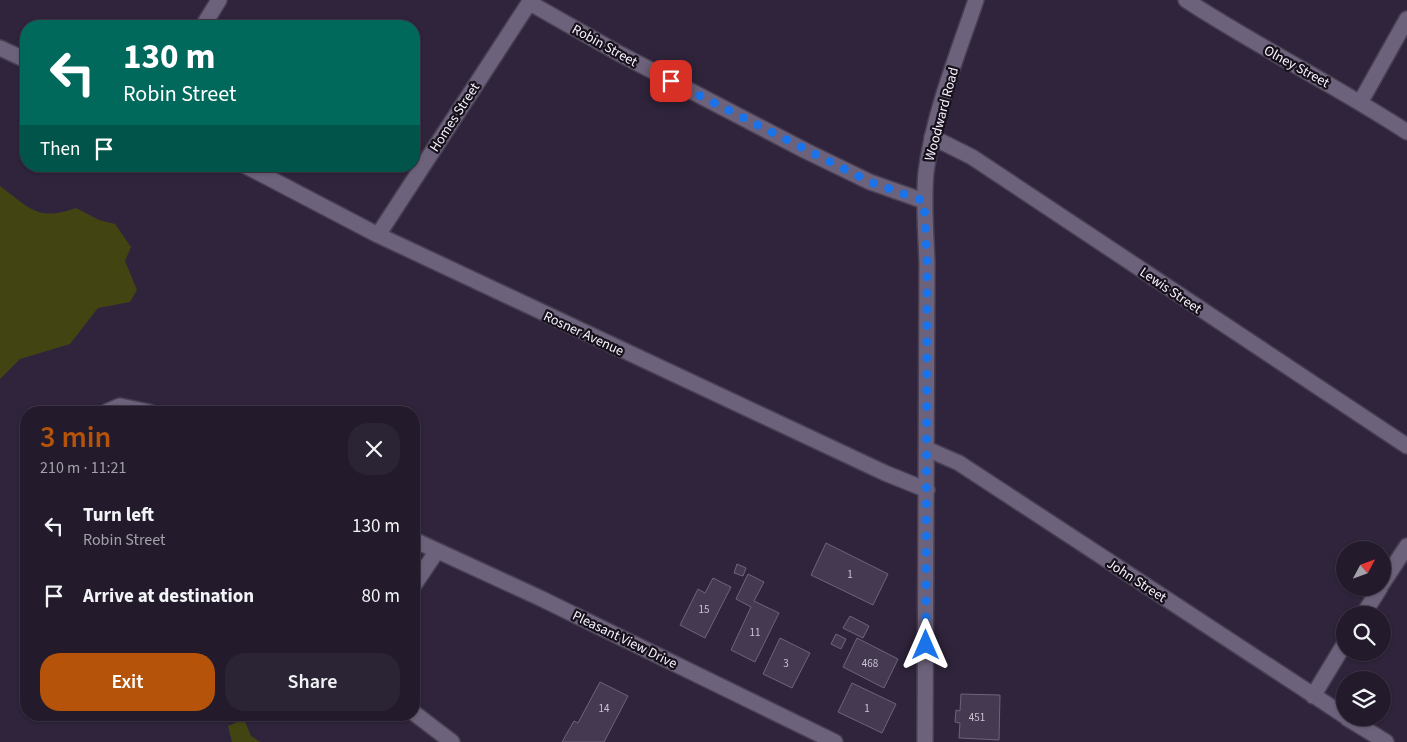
<!DOCTYPE html>
<meta charset="utf-8">
<style>
body{margin:0;font-family:"Source Sans 3",sans-serif;background:#2b2434;color:#f1f3f6;height:100vh;display:flex;flex-direction:column;font-size:19px;white-space:nowrap}
*{box-sizing:border-box;margin:0}
p{font-size:16px;color:#a3a1a9}
.icon{flex:none;width:28px;height:28px;fill:none;stroke:currentColor;stroke-width:2;stroke-linecap:round;stroke-linejoin:round}
.map{position:relative;flex:1;overflow:hidden}
.side{position:absolute;left:20px;top:406px;width:400px;height:315px;display:flex;flex-direction:column;background:#231b2c;border-radius:20px;box-shadow:0 1px 4px #0004,0 0 0 1px #403948}
.side>*{flex:none}
.top-card{position:absolute;left:20px;top:20px;width:400px;height:152px;border-radius:20px;box-shadow:0 1px 4px #0004,0 0 0 1px #403948;background:#00695c;color:#fff;overflow:hidden}
.needle{width:32px;rotate:49deg}
.controls{position:absolute;left:1336px;top:541px;display:grid;gap:10px}
.controls a{display:grid;place-items:center;width:55px;height:55px;border-radius:50%;background:#231b2c;box-shadow:0 1px 4px #0004,0 0 0 1px #403948;font-size:25px}
.pin{position:absolute;display:grid;place-items:center;width:42px;height:42px;color:#fff;margin:-21px;border-radius:10px;box-shadow:0 2px 8px #0006}
.me{position:absolute;width:55px;margin:-28px;rotate:0deg;stroke-linejoin:round;filter:drop-shadow(0 0 4px #0008)}
.turn{display:flex;align-items:center;gap:18px;height:105px;padding:0 20px;font-size:22px}
.turn .icon{width:65px;height:65px;stroke-width:2.5}
.turn b{display:block;font-size:35px;line-height:42px}
.then{display:flex;align-items:center;height:48px;padding:0 20px;background:#0003;gap:10px;font-size:19px}
.round{display:grid;place-items:center;flex:none;width:52px;height:52px;border-radius:20px;background:#2b2434}
.summary{display:flex;align-items:center;justify-content:space-between;height:85px;padding:0 20px}
h1{font-size:30px;font-weight:600;line-height:38px;color:#b45309}
.action{display:flex;gap:10px;margin-top:auto;padding:10px 20px}
.action a{flex:1;height:58px;border-radius:20px;background:#b45309;color:#fff;font-size:20px;font-weight:600;line-height:58px;text-align:center}
.action a+a{background:#2b2434;color:#f1f3f6}
ul{padding:0;list-style:none}
li{display:flex;align-items:center;gap:15px;height:70px;padding:0 20px}
li div{flex:1}
li b{display:block;font-size:19px}
li em{font-style:normal}
.map>svg:first-child{display:block}
.green{fill:#424512}
.building{fill:#443951;stroke:#6e637d}
.lines{fill:none;stroke-linecap:round;stroke-linejoin:round}
.minor-casing{stroke:#483f52;stroke-width:18}
.tertiary-casing{stroke:#483f52;stroke-width:18}
.minor{stroke:#6d627b;stroke-width:15}
.tertiary{stroke:#6d627b;stroke-width:15}
.route{stroke:#1a73e8;stroke-width:9;stroke-dasharray:0 16.2}
.labels{text-anchor:middle;stroke-width:4.5;stroke-linejoin:round;paint-order:stroke}
.number-label{font-size:11px;fill:#cac4d3}
.street-label{font-size:14px;fill:#f7f2fe;stroke:#15101a}
</style>
<div class="map">
<svg width="1407" height="742" viewBox="0 0 1407 742">
<rect width="100%" height="100%" fill="#2f243b"/>
<path class="green" d="M0 186C30 208 37 222 76 208L99 220 115 224 131 247 125 261 137 290 130 302 98 308 70 344 20 359 0 379Z
M244 719 251 736 260 742H232L228 726Z"/>
<path class="building" d="M826 543 888 574 873 605 811 575Z
M737 564 746 568 743 576 734 573Z
M748 574 764 582 754 601 779 613 755 662 731 650 751 607 736 599Z
M713 578 731 587 705 638 680 625 698 589 705 593Z
M850 616 869 626 863 638 843 628Z
M836 634 846 639 841 649 831 644Z
M780 638 810 653 792 688 763 674Z
M857 638 898 659 884 688 843 667Z
M600 682 628 696 604 742H562L574 721 578 723Z
M852 683 896 704 882 733 838 712Z
M961 694 1000 695 999 740 959 738 960 723 955 722 956 710 960 711Z"/>
<g class="lines">
<g class="minor-casing">
<path id="minor" d="M1186 0C1258 47 1335 85 1407 132
M530 3 620 54 806 151 870 182 924 201
M203 26 219 0
M0 48 26 60
M1361 101 1407 19
M932 137 972 157 1407 446
M246 166 378 235 885 473 927 490
M378 235 531 0
M106 412 120 406 149 412
M927 449 959 463 1345 716
M414 540 540 598 835 742
M1382 584 1407 546
M414 585 437 551
M1363 615 1380 588
M1313 696 1345 643
M414 713 452 742
M1347 718 1386 742"/>
</g>
<g class="tertiary-casing">
<path id="tertiary" d="M925 742 927 263C926 233 923 202 926 172 934 112 957 56 976 0"/>
</g>
<use href="#minor" class="minor"/>
<use href="#tertiary" class="tertiary"/>
</g>
<g class="lines">
<path class="route" d="M671 81 870 182 924 201 927 263 926 645"/>
</g>
<g class="labels">
<g class="number-label">
<text x="850" y="578">1</text>
<text x="704" y="613">15</text>
<text x="755" y="636">11</text>
<text x="786" y="667">3</text>
<text x="870" y="667">468</text>
<text x="604" y="712">14</text>
<text x="867" y="712">1</text>
<text x="977" y="721">451</text>
</g>
<g class="street-label">
<text transform="translate(605 45) rotate(29)" y="5">Robin Street</text>
<text transform="translate(1297 66) rotate(29)" y="5">Olney Street</text>
<text transform="translate(941 114) rotate(-75)" y="5">Woodward Road</text>
<text transform="translate(454 117) rotate(-57)" y="5">Homes Street</text>
<text transform="translate(1171 290) rotate(34)" y="5">Lewis Street</text>
<text transform="translate(584 333) rotate(25)" y="5">Rosner Avenue</text>
<text transform="translate(1137 580) rotate(33)" y="5">John Street</text>
<text transform="translate(625 639) rotate(26)" y="5">Pleasant View Drive</text>
</g>
</g>
</svg>
<div class="controls">
<a><svg class="needle" viewBox="-14 -14 28 28"><path d="M0-13l5 13h-10z" fill="#e53935"/><path d="M0 13l5-13h-10z" fill="#a3a1a9"/></svg></a>
<a><svg class="icon" aria-label="search" viewBox="0 0 24 24"><circle cx="10" cy="10" r="6"/><path d="M15 15l6 6"/></svg></a>
<a><svg class="icon" aria-label="layers" viewBox="0 0 24 24"><path d="M12 4l9 5-9 5-9-5zM3 14l9 5 9-5"/></svg></a>
</div>
<div class="pin" style="left:671px;top:81px;background:#d93025"><svg class="icon" aria-label="arrive" viewBox="0 0 24 24"><path d="M6 21V4h12l-3 4 3 4H6"/></svg></div>
<svg class="me" style="left:926px;top:645px" viewBox="-20 -20 40 40"><path d="M0-17L14 15 0 8-14 15z" fill="#1a73e8" stroke="#fff" stroke-width="4"/></svg>
<div class="top-card">
<div class="turn"><svg class="icon" aria-label="left" viewBox="0 0 24 24"><path d="M17 20v-9H6M10 6l-5 5 5 5"/></svg><div><b>130 m</b>Robin Street</div></div>
<div class="then">Then<svg class="icon" aria-label="arrive" viewBox="0 0 24 24"><path d="M6 21V4h12l-3 4 3 4H6"/></svg></div>
</div>
<section class="side">
<div class="summary"><div><h1>3 min</h1><p>210 m · 11:21</p></div><a class="round"><svg class="icon" aria-label="close" viewBox="0 0 24 24"><path d="M6 6l12 12M18 6L6 18"/></svg></a></div>
<ul>
<li><svg class="icon" aria-label="left" viewBox="0 0 24 24"><path d="M17 20v-9H6M10 6l-5 5 5 5"/></svg><div><b>Turn left</b><p>Robin Street</p></div><em>130 m</em></li>
<li><svg class="icon" aria-label="arrive" viewBox="0 0 24 24"><path d="M6 21V4h12l-3 4 3 4H6"/></svg><div><b>Arrive at destination</b></div><em>80 m</em></li>
</ul>
<div class="action"><a>Exit</a><a>Share</a></div>
</section>
</div>
